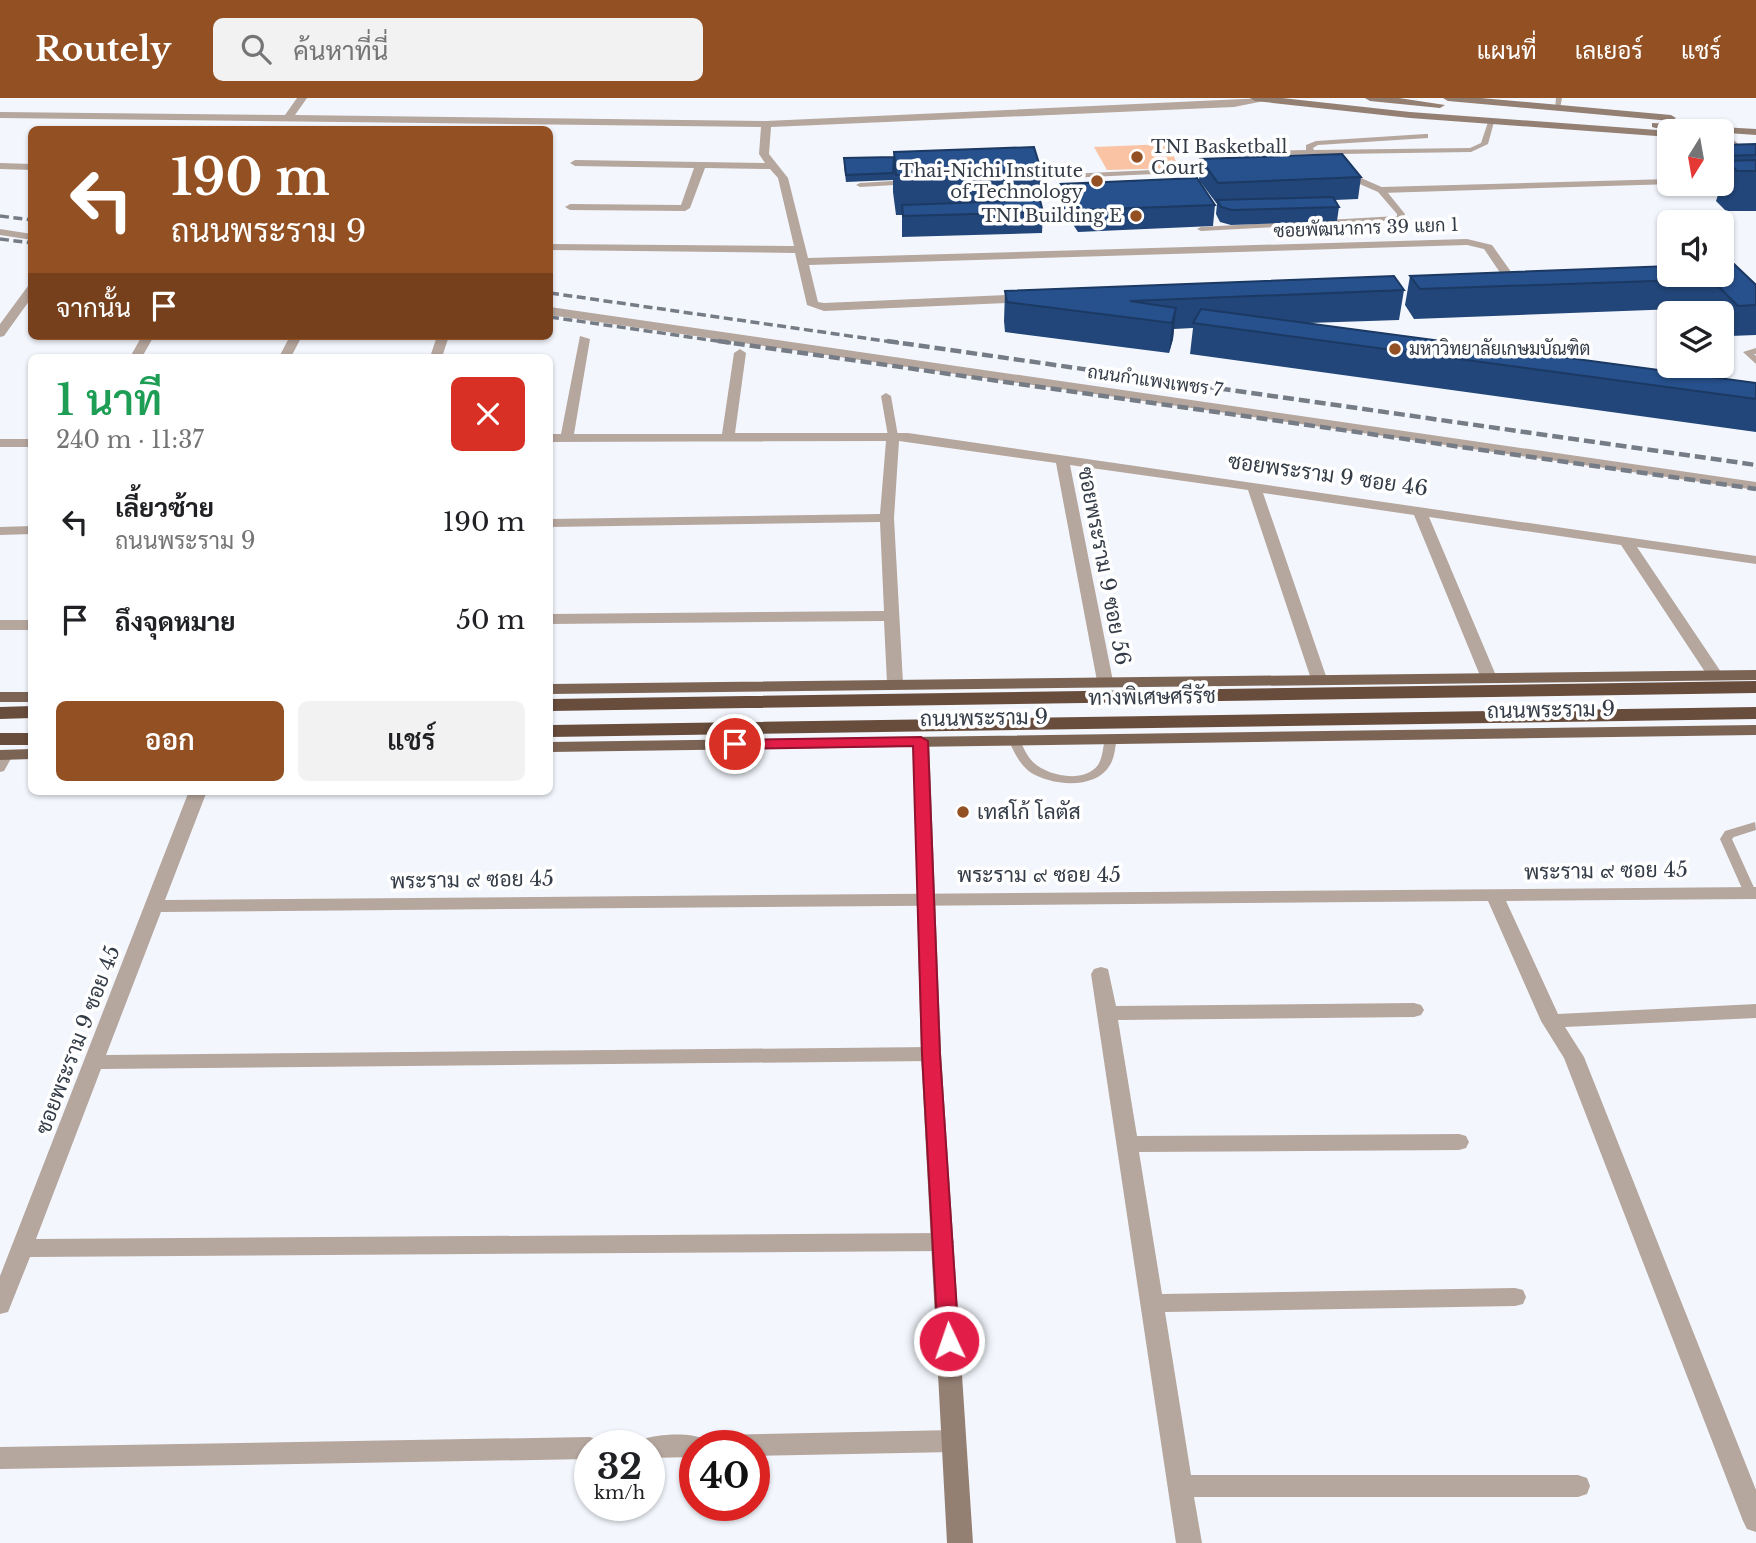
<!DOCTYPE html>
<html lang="th">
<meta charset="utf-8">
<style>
body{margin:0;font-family:"Libre Baskerville",Sarabun,serif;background:#f2f2f2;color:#202124;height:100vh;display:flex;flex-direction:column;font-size:26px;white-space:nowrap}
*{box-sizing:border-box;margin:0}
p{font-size:23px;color:#757577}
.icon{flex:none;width:38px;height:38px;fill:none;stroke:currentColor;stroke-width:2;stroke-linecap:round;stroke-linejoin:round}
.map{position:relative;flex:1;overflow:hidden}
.sheet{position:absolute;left:28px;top:256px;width:525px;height:441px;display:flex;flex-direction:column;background:#fff;border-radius:10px;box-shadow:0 2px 5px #0004}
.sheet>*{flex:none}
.banner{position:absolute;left:28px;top:28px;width:525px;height:214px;border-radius:10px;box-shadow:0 2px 5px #0004;background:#935022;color:#fff;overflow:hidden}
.needle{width:46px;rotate:191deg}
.tools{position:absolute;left:1657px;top:21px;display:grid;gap:14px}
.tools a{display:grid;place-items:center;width:77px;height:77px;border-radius:10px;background:#fff;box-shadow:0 2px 5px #0004;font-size:35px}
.speed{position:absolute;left:574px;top:1332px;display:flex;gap:14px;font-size:35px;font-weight:700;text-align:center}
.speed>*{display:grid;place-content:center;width:91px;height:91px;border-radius:50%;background:#fff;box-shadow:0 2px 5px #0004;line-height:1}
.speed small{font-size:18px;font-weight:400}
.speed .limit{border:10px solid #d22;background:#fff;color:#111}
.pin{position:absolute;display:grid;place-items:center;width:60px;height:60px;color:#fff;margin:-30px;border:4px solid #fff;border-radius:50%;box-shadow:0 2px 7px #0007}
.me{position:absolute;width:77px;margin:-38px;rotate:357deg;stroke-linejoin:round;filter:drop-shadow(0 0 5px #0008)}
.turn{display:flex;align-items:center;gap:24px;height:147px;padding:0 28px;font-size:32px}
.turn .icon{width:91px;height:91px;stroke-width:2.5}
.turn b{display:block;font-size:49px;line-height:60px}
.then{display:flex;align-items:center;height:66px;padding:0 28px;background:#0003;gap:14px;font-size:26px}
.round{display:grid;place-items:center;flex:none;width:74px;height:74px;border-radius:10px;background:#f2f2f2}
.headline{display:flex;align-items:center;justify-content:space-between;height:119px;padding:0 28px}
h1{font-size:42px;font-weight:600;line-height:52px;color:#1e9e55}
.button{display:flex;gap:14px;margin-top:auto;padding:14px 28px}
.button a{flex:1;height:80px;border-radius:10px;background:#935022;color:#fff;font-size:28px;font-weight:600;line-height:80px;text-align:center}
.button a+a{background:#f2f2f2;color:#202124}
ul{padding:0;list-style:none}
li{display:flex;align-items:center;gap:21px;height:98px;padding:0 28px}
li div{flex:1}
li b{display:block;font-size:26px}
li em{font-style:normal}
header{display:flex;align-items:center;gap:42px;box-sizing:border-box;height:98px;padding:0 35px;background:#935022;color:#fff}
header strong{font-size:33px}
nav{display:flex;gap:38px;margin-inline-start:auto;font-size:24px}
.search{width:490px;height:63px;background:#f2f2f2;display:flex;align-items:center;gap:18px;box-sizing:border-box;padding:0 24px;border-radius:10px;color:#757577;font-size:26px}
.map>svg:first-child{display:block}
.green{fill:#fac3a3}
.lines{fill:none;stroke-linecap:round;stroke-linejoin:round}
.lane{fill:#b5a69e;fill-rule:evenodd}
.street{fill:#b5a69e;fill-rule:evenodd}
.secondary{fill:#947f73;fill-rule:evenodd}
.primary{fill:#7c6455;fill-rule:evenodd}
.highway{fill:#684c3c;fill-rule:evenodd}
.rail-far1{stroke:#767c86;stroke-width:3.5;stroke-dasharray:9 4.5;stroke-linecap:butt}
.rail{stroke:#767c86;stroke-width:4.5;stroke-dasharray:11 5;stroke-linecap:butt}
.wall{fill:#224679}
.shaded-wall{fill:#1b3963}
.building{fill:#27518d;stroke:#1b3963;stroke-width:2}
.route{fill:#e11d48;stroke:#92132f;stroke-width:2}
.poi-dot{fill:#935022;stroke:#fff;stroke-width:2.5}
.labels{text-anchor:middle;stroke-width:7;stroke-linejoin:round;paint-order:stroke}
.far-poi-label{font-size:18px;fill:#343c47;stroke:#fff;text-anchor:start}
.far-street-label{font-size:18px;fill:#343c47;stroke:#fff}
.street-label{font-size:21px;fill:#343c47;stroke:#fff}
.poi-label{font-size:21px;fill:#343c47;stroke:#fff;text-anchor:start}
</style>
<header>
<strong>Routely</strong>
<div class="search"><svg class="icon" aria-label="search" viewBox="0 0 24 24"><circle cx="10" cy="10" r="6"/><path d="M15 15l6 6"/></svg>ค้นหาที่นี่</div>
<nav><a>แผนที่</a><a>เลเยอร์</a><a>แชร์</a></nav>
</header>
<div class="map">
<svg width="1756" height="1445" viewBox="0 0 1756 1445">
<rect width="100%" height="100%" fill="#f3f7fd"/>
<path class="green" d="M1168 46 1179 70 1107 72 1094 49Z"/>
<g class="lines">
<path class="lane" d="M1556 0H1562L1560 11 1555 10Z
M1491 22 1494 24 1488 46 1471 54 1339 56 1361 80 1384 90 1405 116 1403 122 1201 133 1197 131 1201 129 1397 118V116L1378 94 1355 84 1331 56 1218 58 1214 56 1215 54 1306 52V47L1316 43 1425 36H1428V40L1318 47 1313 50 1314 52 1470 50 1481 45 1488 24Z
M1216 69H1219V73L1025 82 1021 80 1025 78Z
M909 82H912V86L860 89 856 87 860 85Z
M1756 250V256H1754L1756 258V266L1743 254Z
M886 295 891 298 898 338 893 341 888 338 881 298Z
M1111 637 1117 640C1115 649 1115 659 1110 667 1096 692 1051 688 1030 674 1019 666 1014 653 1008 642L1014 639 1018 640C1023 647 1026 657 1032 663 1046 678 1084 686 1098 667 1103 659 1103 649 1105 640Z
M7 653 13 657 4 673 0 674V659L3 654Z
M1755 724 1756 732 1734 739 1732 741 1756 794 1755 798 1750 799 1744 795 1720 741 1725 733Z"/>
<path class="street" d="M297 0H307L295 17 766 23 1265 0 1264 3 1234 9 771 29 769 56 788 80 808 160 1467 141 1492 147 1514 178 1486 184V180L1501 176 1484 151 1467 147 809 167 818 204 824 205 1028 196 1034 200 1028 204 824 213 807 207 795 155 550 152V146L794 148 778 80 770 71 705 70 690 110 685 113 570 112 565 109 570 106 681 107 694 70 575 68 570 65 575 62 765 65 759 56 761 29 0 20V14L285 17Z
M1729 38 1756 61V70L1725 43 1724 41Z
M0 65 32 66V72L0 71Z
M1670 81V86H1674L1381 95 1376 92 1381 89Z
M0 131 32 136V142L0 137Z
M32 187V199L4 238 0 239V226L28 188Z
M550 209 1756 384V392L550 217Z
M142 238H154L142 259H130Z
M290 238H302L291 259H279Z
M437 238H449L442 259H430Z
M580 238 590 241 574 336H722L734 255 740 251 746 255 735 335H908L1756 458V466L1637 449 1723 577 1715 582 1709 580 1621 447 1429 419 1497 580 1489 585 1481 580 1414 417 1263 395 1327 581 1319 586 1311 581 1248 392 1070 367 1113 583 1105 588 1097 583 1056 365 899 343 894 420 903 585 901 588H889L887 585 884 523 550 526V516L884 513 880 424 550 429V421L880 416 886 343 550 344V336H561Z
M0 341H32V349H0Z
M32 428V436L0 437V429Z
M0 522H32V532H0Z
M189 693H207L165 802 1756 789V801L1506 803 1558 916 1756 906V920L1565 929 1584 959 1756 1392V1434L1747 1431 1743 1423 1564 960 1541 923 1488 803 161 814 106 957 931 949 938 951 941 956 938 961 931 963 101 971 36 1141 943 1135 951 1138 954 1144 951 1150 943 1153 30 1159 8 1214 0 1216V1178Z
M1101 869 1108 871 1116 908 1414 905 1421 907 1424 912 1421 917 1414 919 1118 922 1137 1038 1459 1036 1466 1038 1469 1044 1466 1050 1459 1052 1139 1054 1162 1196 1515 1190 1523 1192 1526 1199 1523 1206 1515 1208 1165 1214 1191 1377H1578L1587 1380 1590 1388 1587 1396 1578 1399H1194L1202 1445H1176L1091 876 1094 871Z
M954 1332 963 1336 966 1343 963 1350 954 1354 754 1358V1348H695V1359L649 1360V1348H638L640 1342C657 1336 689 1334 704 1341L713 1337Z
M590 1339 599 1343 601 1348H590V1361L0 1371V1349Z"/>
<path class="secondary" d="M1250 0H1282L1410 14 1671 33 1670 39 1410 20 1255 3Z
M1365 0H1399L1445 7 1440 10 1370 3Z
M1443 0H1481L1671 17 1676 20 1671 23 1448 3Z
M1652 25 1756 31V37L1656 30 1652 29Z
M921 638 929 643 941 956 973 1445H947L921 956 913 643Z"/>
<path class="primary" d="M1756 572V582L550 596V586Z
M0 594H32V604H0Z
M1756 627V637L550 654V644Z
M32 651V661L0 662V652Z"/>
<path class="highway" d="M1756 583V595L550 613V601Z
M32 608V620L0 621V609Z
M1756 609V621L550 639V627Z
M0 635H32V647H0Z"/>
<path class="rail-far1" d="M0 118 32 122
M0 141 32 145
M550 195 899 245
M550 219 731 245"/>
<path class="rail" d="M718 243 1756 391
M887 243 1756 367"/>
</g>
<path class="wall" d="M1756 46V113H1726L1716 103 1718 97 1710 98 1698 86H1722V47Z
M894 59 1041 72 1040 103 1043 114 1042 135 902 139V117H896L893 94V82L846 84 844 67V60Z
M1201 61 1361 79 1358 101 1335 102 1339 109 1337 123 1231 127 1220 124 1216 116 1217 106 1199 82Z
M1061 86 1215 107 1213 128 1078 134 1060 107Z
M1722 177 1756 187V237L1730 238 1722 230V215H1708L1703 210 1414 221 1405 207 1410 178Z
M1404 192 1399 222 1308 225 1756 285V334L1190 256 1193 230 1174 231 1173 241 1169 255 1005 234 1004 223 1005 193Z"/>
<path class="shaded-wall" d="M1176 210 1173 241 1169 255 1172 225Z"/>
<path class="building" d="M1756 46V57L1722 58V47Z
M1034 49 1041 72 896 77 894 54Z
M1342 56 1361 79 1218 85 1201 61Z
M894 59 893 75 846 77 844 60Z
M1756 62V73H1737L1727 63Z
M1197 80 1215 107 1080 112 1061 86Z
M1333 99 1339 109 1232 112 1221 109 1217 102Z
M1040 102 1043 114 903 118 902 107Z
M1722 166H1734L1756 187V207L1738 208 1711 181 1420 191 1410 178 1670 168V177H1722Z
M1394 178 1404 192 1130 203 1176 210 1172 225 1007 204 1005 193Z
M1201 211 1756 285V301L1193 225Z"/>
<path class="route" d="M921 639 928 643 940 956 959 1243 956 1250 949 1252 941 1250 938 1243 922 956 913 648 735 651 727 646 735 642Z"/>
<g class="poi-dot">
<circle cx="1137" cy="59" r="7"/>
<circle cx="1097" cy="83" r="7"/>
<circle cx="1136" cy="118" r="7"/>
<circle cx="1395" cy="251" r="7"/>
<circle cx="963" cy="714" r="7"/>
</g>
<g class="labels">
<g class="far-poi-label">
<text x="1151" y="55">TNI Basketball<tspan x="1151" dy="21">Court</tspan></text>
<text x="1083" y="79" text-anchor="end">Thai-Nichi Institute<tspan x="1083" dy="21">of Technology</tspan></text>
<text x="1122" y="124" text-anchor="end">TNI Building E</text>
<text x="1409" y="257">มหาวิทยาลัยเกษมบัณฑิต</text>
</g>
<g class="far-street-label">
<text transform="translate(1366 130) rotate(-2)" y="6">ซอยพัฒนาการ 39 แยก 1</text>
<text transform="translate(1155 283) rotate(8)" y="6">ถนนกำแพงเพชร 7</text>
</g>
<g class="street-label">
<text transform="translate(1328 377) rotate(8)" y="7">ซอยพระราม 9 ซอย 46</text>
<text transform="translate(1104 468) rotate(79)" y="7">ซอยพระราม 9 ซอย 56</text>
<text transform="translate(1152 599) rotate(-1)" y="7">ทางพิเศษศรีรัช</text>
<text transform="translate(1551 612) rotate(-1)" y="7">ถนนพระราม 9</text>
<text transform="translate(984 620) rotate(-1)" y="7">ถนนพระราม 9</text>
<text transform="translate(1606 773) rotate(-1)" y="7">พระราม ๙ ซอย 45</text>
<text x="1039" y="784">พระราม ๙ ซอย 45</text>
<text transform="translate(472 782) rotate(-1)" y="7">พระราม ๙ ซอย 45</text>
<text transform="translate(78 942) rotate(-69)" y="7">ซอยพระราม 9 ซอย 45</text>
</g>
<g class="poi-label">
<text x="977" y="721">เทสโก้ โลตัส</text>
</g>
</g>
</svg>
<div class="tools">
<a><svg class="needle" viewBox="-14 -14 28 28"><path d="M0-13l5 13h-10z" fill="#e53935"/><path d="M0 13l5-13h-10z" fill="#757577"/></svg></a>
<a><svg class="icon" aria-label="sound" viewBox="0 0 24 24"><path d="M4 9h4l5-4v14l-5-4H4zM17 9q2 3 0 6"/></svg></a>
<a><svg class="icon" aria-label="layers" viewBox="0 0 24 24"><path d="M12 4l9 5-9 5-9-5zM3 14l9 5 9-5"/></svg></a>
</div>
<div class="speed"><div>32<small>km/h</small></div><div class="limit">40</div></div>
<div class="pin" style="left:735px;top:646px;background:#d93025"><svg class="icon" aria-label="arrive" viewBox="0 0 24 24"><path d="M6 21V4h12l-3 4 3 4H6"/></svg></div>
<svg class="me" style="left:949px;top:1243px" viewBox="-20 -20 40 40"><circle r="17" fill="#e11d48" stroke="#fff" stroke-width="3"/><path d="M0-11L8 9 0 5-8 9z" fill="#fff"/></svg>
<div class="banner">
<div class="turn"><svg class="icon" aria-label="left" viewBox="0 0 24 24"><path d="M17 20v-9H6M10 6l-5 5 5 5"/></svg><div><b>190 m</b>ถนนพระราม 9</div></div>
<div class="then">จากนั้น<svg class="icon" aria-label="arrive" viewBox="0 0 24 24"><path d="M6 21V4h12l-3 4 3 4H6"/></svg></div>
</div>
<section class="sheet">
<div class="headline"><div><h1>1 นาที</h1><p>240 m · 11:37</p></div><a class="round" style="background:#d93025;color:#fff"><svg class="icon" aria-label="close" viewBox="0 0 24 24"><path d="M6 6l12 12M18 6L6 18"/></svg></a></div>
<ul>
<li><svg class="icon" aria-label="left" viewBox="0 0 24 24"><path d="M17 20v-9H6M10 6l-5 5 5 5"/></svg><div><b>เลี้ยวซ้าย</b><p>ถนนพระราม 9</p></div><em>190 m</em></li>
<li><svg class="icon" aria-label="arrive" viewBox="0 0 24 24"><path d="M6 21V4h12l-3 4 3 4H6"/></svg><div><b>ถึงจุดหมาย</b></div><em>50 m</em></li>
</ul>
<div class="button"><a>ออก</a><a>แชร์</a></div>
</section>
</div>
